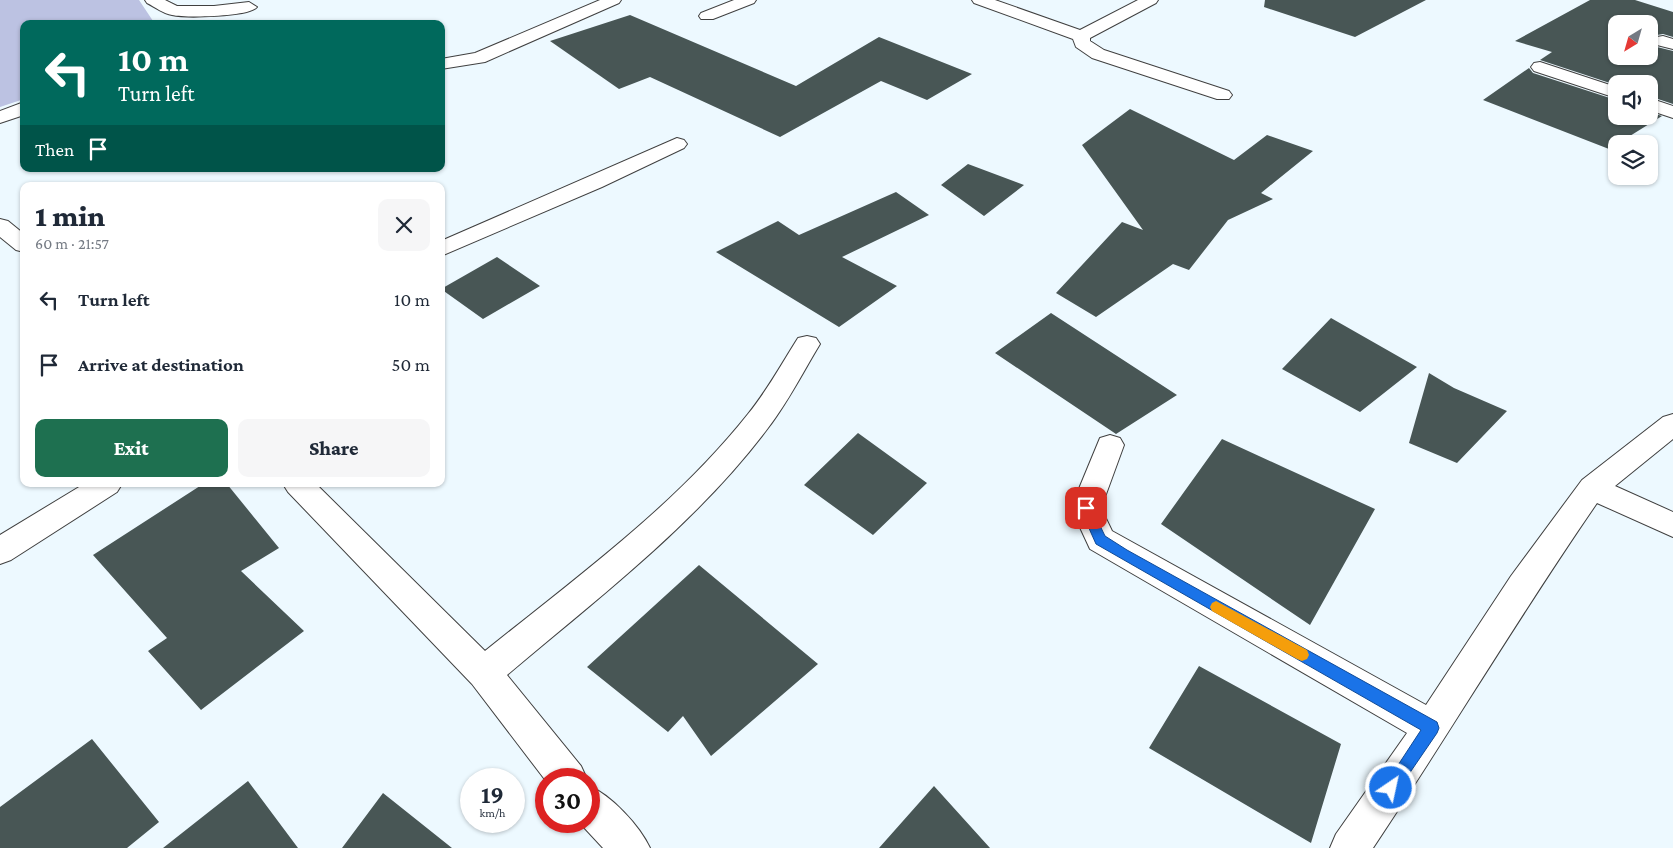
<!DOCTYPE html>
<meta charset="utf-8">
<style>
body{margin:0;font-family:"Crimson Pro",serif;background:#f6f6f7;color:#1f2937;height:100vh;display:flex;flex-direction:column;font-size:19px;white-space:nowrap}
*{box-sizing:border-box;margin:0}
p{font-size:16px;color:#747a83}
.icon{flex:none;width:28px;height:28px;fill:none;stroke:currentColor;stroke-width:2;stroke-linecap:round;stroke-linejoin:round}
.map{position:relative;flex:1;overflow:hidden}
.panel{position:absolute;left:20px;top:182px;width:425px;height:305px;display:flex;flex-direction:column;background:#fff;border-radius:10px;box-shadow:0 1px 4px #0004}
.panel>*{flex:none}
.guide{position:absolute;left:20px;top:20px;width:425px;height:152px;border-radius:10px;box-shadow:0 1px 4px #0004;background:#00695c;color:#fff;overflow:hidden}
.needle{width:32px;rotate:217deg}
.fabs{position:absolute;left:1608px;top:15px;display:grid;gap:10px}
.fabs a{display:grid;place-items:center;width:50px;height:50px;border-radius:10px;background:#fff;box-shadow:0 1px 4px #0004;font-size:25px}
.speed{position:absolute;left:460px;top:768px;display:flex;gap:10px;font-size:25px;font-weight:700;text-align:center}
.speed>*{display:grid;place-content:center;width:65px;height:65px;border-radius:50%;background:#fff;box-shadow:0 1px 4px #0004;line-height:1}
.speed small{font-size:12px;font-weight:400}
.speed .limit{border:8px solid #d22;background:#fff;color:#111}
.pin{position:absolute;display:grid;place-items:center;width:42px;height:42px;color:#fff;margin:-21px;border-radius:10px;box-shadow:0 2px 8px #0006}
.me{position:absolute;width:55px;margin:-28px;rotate:34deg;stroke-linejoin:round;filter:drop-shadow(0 0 4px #0008)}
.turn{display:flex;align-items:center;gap:18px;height:105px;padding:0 15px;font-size:22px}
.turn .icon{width:65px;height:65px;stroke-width:2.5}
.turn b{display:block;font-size:35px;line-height:42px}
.then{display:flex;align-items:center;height:48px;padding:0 15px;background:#0003;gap:10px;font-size:19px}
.round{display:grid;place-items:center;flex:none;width:52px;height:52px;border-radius:10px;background:#f6f6f7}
.headline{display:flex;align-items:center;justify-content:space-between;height:85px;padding:0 15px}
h1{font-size:30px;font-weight:800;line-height:38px}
.button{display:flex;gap:10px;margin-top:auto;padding:10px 15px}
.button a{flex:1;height:58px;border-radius:10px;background:#1e7050;color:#fff;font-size:20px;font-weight:800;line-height:58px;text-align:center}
.button a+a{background:#f6f6f7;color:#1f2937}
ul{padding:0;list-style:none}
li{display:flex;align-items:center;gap:15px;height:65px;padding:0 15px}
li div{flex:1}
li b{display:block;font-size:19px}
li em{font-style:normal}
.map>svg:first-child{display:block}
.cemetery{fill:#bcc2e2}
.building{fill:#485655;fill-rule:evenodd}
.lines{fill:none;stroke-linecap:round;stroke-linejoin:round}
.street-casing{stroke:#404040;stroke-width:2}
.street{fill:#fff;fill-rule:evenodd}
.route{fill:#1a73e8;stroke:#114b97}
.slow{fill:#f59e0b}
</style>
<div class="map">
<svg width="1673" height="848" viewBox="0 0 1673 848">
<rect width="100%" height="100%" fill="#edf9ff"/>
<path class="cemetery" d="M0 0H139L155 24H24V99L0 107Z"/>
<path class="building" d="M1265 0H1426L1355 37 1264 7Z
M1590 0H1635L1673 12V37L1663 34 1657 35 1653 40 1657 47 1673 51V104L1649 96V84L1616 85 1540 60 1552 52 1515 41ZM1616 24H1649V56H1616Z
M630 15 796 86 879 37 972 74 927 100 881 81 780 137 650 77 619 89 550 41Z
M1529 68 1533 73 1616 100V116H1649V112L1662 116 1609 149 1483 100Z
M1130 109 1234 160 1267 135 1313 151 1261 193 1273 199 1228 220 1189 270 1173 264 1096 317 1056 293 1122 222 1143 230 1082 145Z
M968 164 1024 185 984 216 941 185Z
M896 192 929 215 842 257 897 286 839 327 716 252 778 221 799 235Z
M497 257 540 286 483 319 441 289Z
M1051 313 1177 395 1116 434 995 353Z
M1331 318 1417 367 1360 412 1282 369Z
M1429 373 1454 388 1507 411 1457 463 1409 443Z
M858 433 927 483 873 535 804 485Z
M1222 439 1375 509 1310 625 1161 524Z
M203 484H227L279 548 241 571 304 631 201 710 148 651 167 638 93 555Z
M699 565 818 664 711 756 683 716 668 732 587 667Z
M1199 666 1341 744 1311 843 1149 748Z
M92 739 159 822 127 848H0V807Z
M248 781 298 848H163Z
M934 786 990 848H879Z
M383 793 452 848H342Z"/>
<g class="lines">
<g class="street-casing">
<path id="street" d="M145 0H165L177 6H214L249 2 257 7C250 17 185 18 172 15 164 14 155 7 147 3Z
M600 0H621L619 3 485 62 441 69V59L475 53Z
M734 0H756L754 3 713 19H701L699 16 701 13Z
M972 0H995L1080 30 1138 0H1158L1156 3 1090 38V41L1104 50 1229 91 1232 95 1229 99H1217L1092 58 1076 47 1073 39 974 3Z
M1663 36 1673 39V49L1657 45 1655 41 1657 37Z
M1540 62 1616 87V98L1534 71 1531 67 1534 63Z
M1649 98 1673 106V118L1649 110Z
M24 102V115L0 123V111Z
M677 138 684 140 687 144 684 148 602 187 441 256V241Z
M0 219 8 221 24 234V252L16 250 0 237Z
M807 336 816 338 820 344C803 372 788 402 768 428 696 524 598 598 507 675L581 766 587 779H546V781L472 684 288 492 283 484H316L485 651C577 577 674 507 748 414 767 391 782 363 798 338Z
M1673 414V439L1615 486 1673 512V537L1597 503C1519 616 1449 734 1373 848H1330L1336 834 1407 733 1090 549 1071 508 1100 438 1110 435 1120 438 1124 445 1101 508 1112 531 1426 705 1511 576 1582 480 1663 417Z
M84 484H122L117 492 11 560 0 564V535Z
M589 786C611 795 640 826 650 848H603L578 821H589Z"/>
</g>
<use href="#street" class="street"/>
</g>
<path class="route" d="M1086 503 1090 505 1105 536 1127 550 1437 722 1439 728 1437 733 1396 793 1391 796 1385 793 1383 788 1421 730 1096 544 1080 508Z"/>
<path class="slow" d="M1216 601 1307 650 1309 655 1307 659 1302 661 1297 659 1212 611 1210 607 1212 603Z"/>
</svg>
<div class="fabs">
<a><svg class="needle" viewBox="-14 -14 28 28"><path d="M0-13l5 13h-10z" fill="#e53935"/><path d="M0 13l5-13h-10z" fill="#747a83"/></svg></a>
<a><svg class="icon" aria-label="sound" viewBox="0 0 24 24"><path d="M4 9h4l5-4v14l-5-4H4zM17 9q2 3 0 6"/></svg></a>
<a><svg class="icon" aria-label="layers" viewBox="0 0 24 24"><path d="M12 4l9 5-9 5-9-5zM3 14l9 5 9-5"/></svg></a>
</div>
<div class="speed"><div>19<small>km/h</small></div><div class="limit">30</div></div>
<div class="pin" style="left:1086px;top:508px;background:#d93025"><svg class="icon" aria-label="arrive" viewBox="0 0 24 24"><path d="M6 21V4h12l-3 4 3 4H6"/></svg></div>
<svg class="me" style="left:1391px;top:788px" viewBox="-20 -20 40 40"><circle r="17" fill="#1a73e8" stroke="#fff" stroke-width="3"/><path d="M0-11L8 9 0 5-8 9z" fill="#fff"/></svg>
<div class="guide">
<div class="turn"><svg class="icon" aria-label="left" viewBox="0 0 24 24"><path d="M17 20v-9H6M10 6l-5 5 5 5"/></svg><div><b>10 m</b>Turn left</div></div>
<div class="then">Then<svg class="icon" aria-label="arrive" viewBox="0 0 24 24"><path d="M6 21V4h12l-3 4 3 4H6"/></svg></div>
</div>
<section class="panel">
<div class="headline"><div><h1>1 min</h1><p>60 m · 21:57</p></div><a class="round"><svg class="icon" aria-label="close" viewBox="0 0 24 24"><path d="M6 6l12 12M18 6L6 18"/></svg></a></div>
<ul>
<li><svg class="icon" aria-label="left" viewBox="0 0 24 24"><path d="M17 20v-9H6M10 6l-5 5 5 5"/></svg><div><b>Turn left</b></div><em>10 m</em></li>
<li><svg class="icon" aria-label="arrive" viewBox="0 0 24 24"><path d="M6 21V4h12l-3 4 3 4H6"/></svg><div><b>Arrive at destination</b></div><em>50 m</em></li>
</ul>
<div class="button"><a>Exit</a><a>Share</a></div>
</section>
</div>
